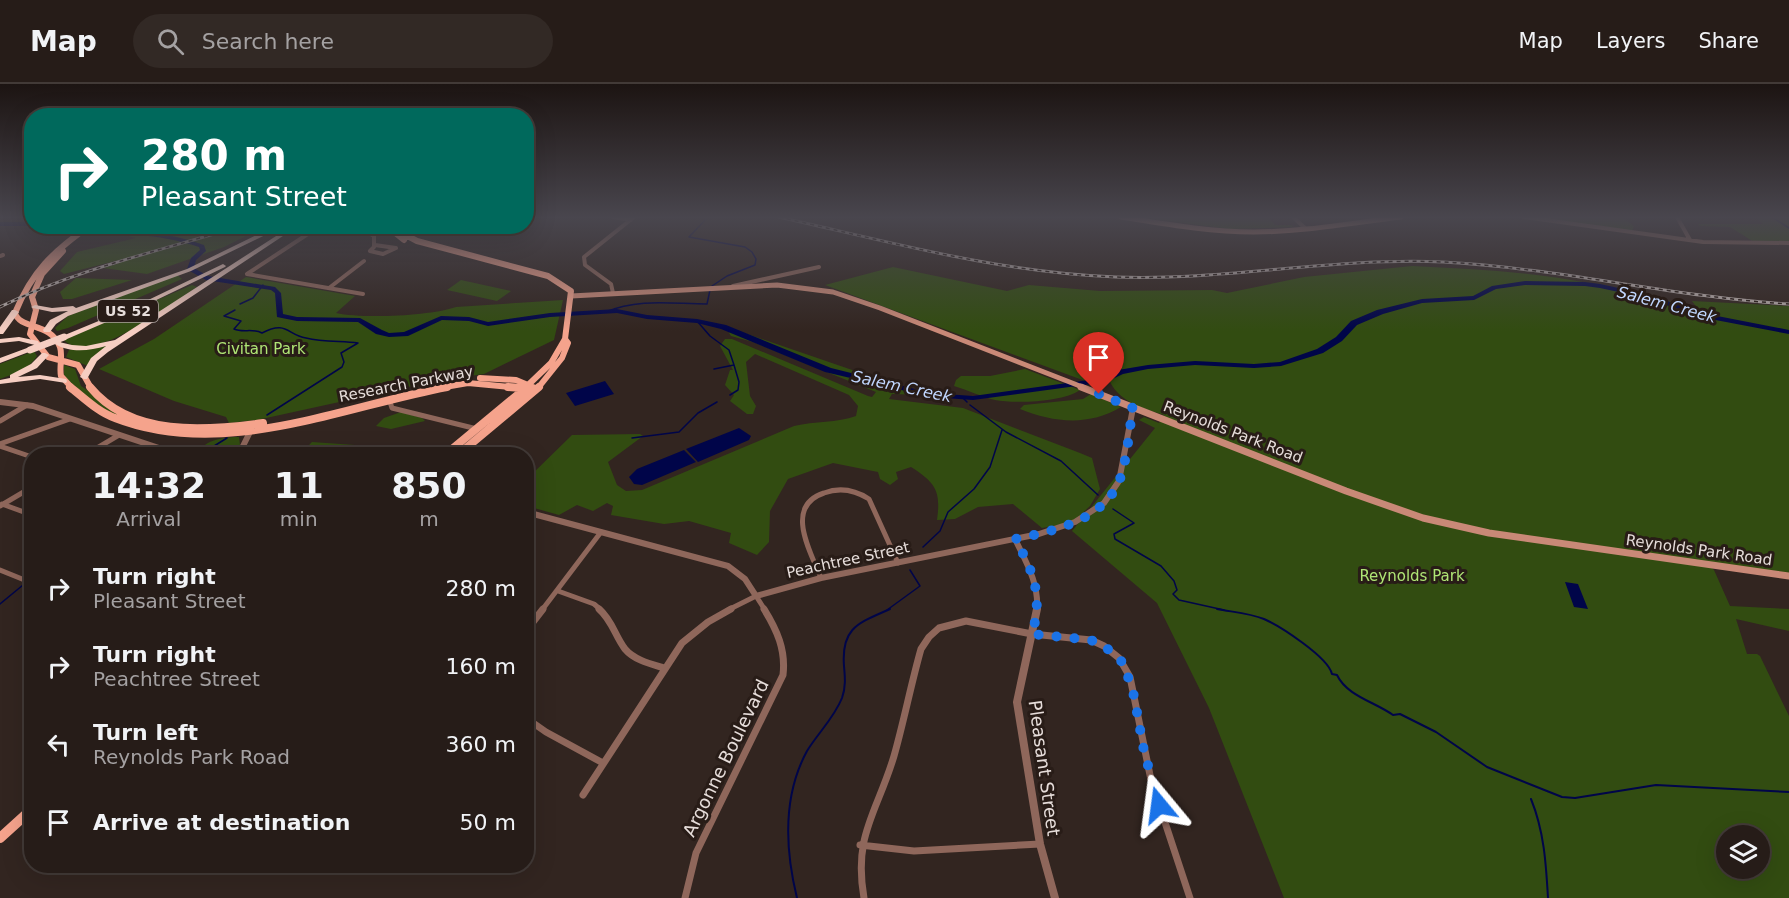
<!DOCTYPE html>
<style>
body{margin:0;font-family:"DejaVu Sans",sans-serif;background:#322925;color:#f1f3f6;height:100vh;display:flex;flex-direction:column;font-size:22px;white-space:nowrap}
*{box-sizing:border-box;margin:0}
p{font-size:20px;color:#a4a1a2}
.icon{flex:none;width:33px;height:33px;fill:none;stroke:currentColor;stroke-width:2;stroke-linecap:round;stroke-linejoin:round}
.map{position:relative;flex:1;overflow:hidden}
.sheet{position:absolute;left:24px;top:363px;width:510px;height:426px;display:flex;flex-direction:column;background:#261c18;border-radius:24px;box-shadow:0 6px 24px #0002,0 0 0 2px #423a37}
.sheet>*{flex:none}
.hud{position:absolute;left:24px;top:24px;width:510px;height:126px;border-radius:24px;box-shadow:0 6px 24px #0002,0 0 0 2px #423a37;background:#00695c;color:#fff;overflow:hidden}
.fabs{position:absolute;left:1716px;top:741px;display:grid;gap:12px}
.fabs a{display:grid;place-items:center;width:54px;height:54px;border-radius:50%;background:#261c18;box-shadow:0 6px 24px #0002,0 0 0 2px #423a37;font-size:30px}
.pin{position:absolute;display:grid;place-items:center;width:51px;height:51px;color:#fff;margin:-62px -26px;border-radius:50% 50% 50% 0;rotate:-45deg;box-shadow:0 0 6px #0007}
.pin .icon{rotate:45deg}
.me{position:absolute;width:66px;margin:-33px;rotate:344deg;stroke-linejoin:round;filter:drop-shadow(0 0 4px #0008)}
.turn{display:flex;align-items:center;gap:21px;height:126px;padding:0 18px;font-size:27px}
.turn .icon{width:78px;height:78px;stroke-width:2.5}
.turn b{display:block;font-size:42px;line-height:51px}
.eta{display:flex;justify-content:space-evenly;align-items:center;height:102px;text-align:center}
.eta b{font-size:36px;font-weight:800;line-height:42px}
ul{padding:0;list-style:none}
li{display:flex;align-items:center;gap:18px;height:78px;padding:0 18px}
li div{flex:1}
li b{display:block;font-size:22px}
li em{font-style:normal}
header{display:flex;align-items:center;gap:36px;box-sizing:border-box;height:84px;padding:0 30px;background:#261c18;border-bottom:2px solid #423a37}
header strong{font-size:28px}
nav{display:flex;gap:33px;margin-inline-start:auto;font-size:21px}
.search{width:420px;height:54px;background:#322925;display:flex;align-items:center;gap:15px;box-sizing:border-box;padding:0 21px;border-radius:33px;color:#a4a1a2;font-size:22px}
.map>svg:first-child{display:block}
.green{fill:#324c11;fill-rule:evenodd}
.water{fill:#000549}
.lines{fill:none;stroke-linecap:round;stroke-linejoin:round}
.stream-far1{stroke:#000549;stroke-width:1.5}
.stream{stroke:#000549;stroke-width:2}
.river{fill:#000549;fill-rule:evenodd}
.minor-far2{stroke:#8f675b;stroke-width:4}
.minor-far1{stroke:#8f675b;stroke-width:5}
.minor{stroke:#8f675b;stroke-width:7}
.tertiary-far1{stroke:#8f675b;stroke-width:6}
.tertiary{stroke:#8f675b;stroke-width:8}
.secondary-far1{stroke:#c98977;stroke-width:5}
.secondary{stroke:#c98977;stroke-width:7}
.primary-far2{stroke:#f5a38c;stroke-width:6}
.primary-far1{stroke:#f5a38c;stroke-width:8}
.primary{stroke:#f5a38c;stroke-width:10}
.motorway{fill:#f6cec2;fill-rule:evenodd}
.rail-casing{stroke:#b5aaa7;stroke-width:3}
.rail{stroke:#281c17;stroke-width:1.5;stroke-dasharray:4;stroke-linecap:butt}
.motorway-bridge{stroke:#f6cec2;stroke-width:7}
.route{stroke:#1a73e8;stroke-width:10;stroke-dasharray:0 18}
.labels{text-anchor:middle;stroke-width:6;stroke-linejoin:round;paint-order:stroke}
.shield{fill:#281c17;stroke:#ada3a0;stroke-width:1.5}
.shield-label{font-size:14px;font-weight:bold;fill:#e6ddda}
.park-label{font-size:15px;fill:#afe575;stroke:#281c17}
.street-label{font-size:15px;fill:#e6ddda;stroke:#281c17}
.water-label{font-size:16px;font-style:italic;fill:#c0d6fe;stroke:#281c17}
.near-street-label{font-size:18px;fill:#e6ddda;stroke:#281c17}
</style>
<header>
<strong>Map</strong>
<div class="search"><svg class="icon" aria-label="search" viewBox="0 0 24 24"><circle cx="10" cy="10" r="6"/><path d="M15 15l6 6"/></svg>Search here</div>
<nav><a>Map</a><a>Layers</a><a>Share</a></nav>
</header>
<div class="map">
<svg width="1789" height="814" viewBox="0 0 1789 814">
<rect width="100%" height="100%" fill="#322520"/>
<path class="green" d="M1140 133H1268L1275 141H1291L1293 143 1229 145Z
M1536 133H1622L1634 142 1632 147Z
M1755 133 1789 134V157L1754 158 1730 143 1700 142 1698 140H1763Z
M118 142 176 143 197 147 212 143H237L232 144 235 146 247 143H264L224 163 147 190 103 184 120 179 119 176 64 190 60 187 77 168 136 154 116 149H95Z
M1412 182C1494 186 1578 190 1656 217L1664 216 1697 224 1692 217 1789 222V489L1706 478 1714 486 1730 522 1789 525V547L1736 535 1747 570H1757L1760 572 1789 632V814H1284L1209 624 1157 519 1072 447 1155 344 1139 336 1144 333 1159 339 1164 331C1143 324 1121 319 1110 298H1088L825 201 893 183 1007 207 1029 201 1100 207 1212 206 1227 209 1304 193ZM1726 752H1760V784H1726Z
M177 191 182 195 68 244 57 247 55 244 68 232Z
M246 193 355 212 336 229C363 235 430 232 456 223L563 216 554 256 484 290 440 296 257 336 229 339 226 333 174 317 99 285 154 255Z
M76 194 132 196 72 215H63L60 208Z
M461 196 511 207 497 217 447 206Z
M192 201 197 203C172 219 91 284 64 256Z
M733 245 925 311 892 310 889 315 963 324 1080 369 1092 374 1100 405 1090 422 1072 439 1042 444 1013 420 978 423 955 435 937 436C941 407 936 399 911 383L896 388 898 395 890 401 880 395 878 388 833 379 788 395 770 427 769 458 757 471 729 459 731 449 689 437 664 440 611 431 613 422 607 419 593 427 577 421 559 431 527 422 526 396 572 351 640 350 643 352 608 378 617 401 626 407 642 406 794 342C815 337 837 339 856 332L858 322 849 311 755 270 746 278 750 312 756 322 753 330H747L730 317 734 311 725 301 730 286H733L720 262 725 255H732L868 312 872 313 876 308 753 258 731 252 729 249Z
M113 259 88 282 66 273 69 266Z
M34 267 37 272C29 285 14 290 0 295V280Z
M64 281 75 285 81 302 126 332 120 334C100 323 79 309 64 291Z
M1025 285 1080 306C1063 318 1016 320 995 316 982 313 968 306 954 302L956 296 961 292H990Z
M1091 310 1121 323C1090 342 1054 339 1020 325L1024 321 1083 315Z
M401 328 422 334 425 337 391 345 376 342 384 334Z
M239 353 240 361 232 370 200 369C203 355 227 353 239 353Z
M312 358 355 361H359L355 370H300Z"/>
<path class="water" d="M605 297 614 310 575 322 566 309Z
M739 344 751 352 749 356 698 378 686 365Z
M684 366 696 378 642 401 634 400 629 393 637 385Z
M1565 498 1578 500 1588 525 1574 523Z"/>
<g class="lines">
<path class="stream-far1" d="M708 133 689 153 745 163 752 168 756 175 755 181 727 192 712 202
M1772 133 1789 144
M108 145 115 142
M240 220 253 214 263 201
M235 226 224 232 241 237 234 245C243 249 253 244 262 249 287 236 287 251 306 254 323 258 341 257 358 259L341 269 344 278 342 283 267 331
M606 228C638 214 673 220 707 220L710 206
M697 237 710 252 729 266 734 281 714 285
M730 311 738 306 739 298 734 281
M963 314 967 318
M970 321 1006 348 1061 377 1098 411
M632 354 679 348 698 329 717 318
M206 367 227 354
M1113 425 1134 439 1114 450 1115 455 1161 482 1174 497 1177 506 1173 510 1179 516 1224 526
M923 463 940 447 948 428 974 405 990 383 1002 346
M0 520 23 501
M887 526 920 502 910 486"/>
<path class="stream" d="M1217 525C1232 528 1249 529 1264 535 1280 542 1328 573 1332 590L1337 591C1347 612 1375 618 1393 631L1400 630 1436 648 1487 683 1562 713 1575 714 1656 701 1789 708
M1531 715C1544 747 1546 779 1548 814
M797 814C785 765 782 713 807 667 818 649 834 634 842 614 846 603 845 593 844 582 841 543 859 539 890 525"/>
<path class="river" d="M0 138H32V142H0Z
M69 142H75L76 145C120 144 162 146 204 161L206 167 196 176 194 184 208 192 275 203 281 209 283 230 297 233 360 234 382 246 389 249 404 248 441 232 469 233 488 238 550 229 617 225 647 231 697 235 726 241 831 284 931 309 973 312 1104 294 1118 286 1148 281 1195 277 1254 280 1280 278 1317 265 1336 253 1351 237 1377 226 1422 215 1473 212 1492 202 1525 197 1585 198 1600 200 1646 210 1707 230 1789 246V250L1705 234 1642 213 1600 204 1585 202 1525 201 1496 205 1474 216 1422 219 1383 230 1357 241 1342 257 1323 269 1281 282 1254 284 1195 281 1148 285 1123 290 1106 298 973 316 931 313 825 288 721 245 697 239 647 235 617 229 550 233 488 242 469 237 442 236 408 252 389 253 376 250 358 238 297 237 277 233 275 209 271 206 206 196 188 186 187 185 191 174 200 166 199 163C158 149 116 149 73 149L70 147Z"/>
<path class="minor-far2" d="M613 133 631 136
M1293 133 1306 145
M1524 133 1703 158 1789 159
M1677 133 1690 156
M357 142 374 152V163L370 167 383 170 396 164 375 161
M372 150 405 142
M0 172 3 171
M247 190 363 210
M247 190 320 142
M733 202 819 183
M329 204 364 177
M613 209 611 200 585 181 584 173 634 133"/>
<path class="minor-far1" d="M389 315 392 324 477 345
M0 337 27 321
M0 360 70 335
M0 362 32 373
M87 370 119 351
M2 420 32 431
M0 422 32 403
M0 486 32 499
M821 494C810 467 784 422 824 409 840 403 855 406 869 415L898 479
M558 507 594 520 601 526
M542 526 601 448
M728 526 756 512 765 526"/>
<path class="minor" d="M599 525C612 536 615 552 625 565 634 576 651 580 664 584
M526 547 543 525
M526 634 546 648 603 679
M583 711 682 559 708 538 731 525
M860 761 914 767 1040 760
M685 814 696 769 783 591C786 566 777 546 764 525
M864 814C853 751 877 729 894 672 904 637 911 600 921 565L929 553 939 544 966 537 1032 550 1091 556 1104 562 1119 574 1130 593 1151 696 1190 814"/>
<path class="tertiary-far1" d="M0 318 33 322 177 370
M239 370 252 344
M526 428 728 482 745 495 756 512 821 494 1039 450 1075 438 1104 419 1119 397 1133 324
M1015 455C1026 478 1039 499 1037 526"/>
<path class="tertiary" d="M1037 525 1017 618 1040 760 1055 814"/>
<path class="secondary-far1" d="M1121 133C1165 140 1209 148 1254 148 1303 148 1352 139 1401 133
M571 212 777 201 833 208 880 224 1085 304"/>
<path class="secondary" d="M1081 303 1346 407 1423 434 1489 449 1789 492"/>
<path class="primary-far2" d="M392 142 394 148 404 156
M398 142 402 149 417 157 548 192 571 207 565 255 568 259 562 274 538 304
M63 167 42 190 32 213 36 226 30 250 48 273 78 281 91 304
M480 294 516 296 535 304
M72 304 61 292C59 283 63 272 60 263 51 238 20 246 15 229 32 187 53 168 89 142
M439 304 468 299 520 304
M525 304 551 279 565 255"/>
<path class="primary-far1" d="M70 303C84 314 98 328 115 334 223 376 341 323 447 303
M90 303C131 353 205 347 263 339
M508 303 536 305
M446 370 527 303
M459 370 539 303"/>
<path class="primary" d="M0 754 32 725"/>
<path class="motorway" d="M275 142H284L191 187 68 232 56 240 50 248H44L43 246 50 236 68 227 52 228 33 224 31 223 35 221 52 224 73 222 76 224 187 185Z
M290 143 295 144 108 268 97 277 87 295H84L80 293 91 274 106 262C89 267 70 269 55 260L59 258 72 261 86 262 115 256Z
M223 180 226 182 225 183 146 221 67 255H61L60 253 142 219Z
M12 226H15L19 228 3 250H0V243Z
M19 253 38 257 39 259 35 261 19 257 0 259V255Z
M27 264H33L34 266 0 279V274Z
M42 269H45L49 271 37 284 18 293 40 291 66 295 67 297 66 299 40 295 0 300V296L10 294V291L31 280Z"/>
<g class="rail-casing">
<path id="rail" d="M779 133C890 158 1002 189 1116 193 1226 197 1334 173 1443 178 1559 184 1673 213 1789 220
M0 223C77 185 159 167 241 142"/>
</g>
<use href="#rail" class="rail"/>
<path class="motorway-bridge" d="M30 266 64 253"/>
</g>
<linearGradient id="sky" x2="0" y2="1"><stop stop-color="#1c1412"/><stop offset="0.54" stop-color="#49464e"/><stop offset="1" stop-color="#49464e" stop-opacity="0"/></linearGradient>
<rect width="1789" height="247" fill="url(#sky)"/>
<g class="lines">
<path class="route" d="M1099 310 1133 324C1129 346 1128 370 1121 392 1107 436 1054 447 1015 455 1034 488 1043 512 1032 550L1091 556 1111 567 1124 580 1134 612 1144 667 1159 721"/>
</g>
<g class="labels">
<rect class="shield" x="98" y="216" width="60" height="22" rx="4.5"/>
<g class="shield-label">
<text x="128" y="232">US 52</text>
</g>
<g class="park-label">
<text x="261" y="270">Civitan Park</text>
<text x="1412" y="497">Reynolds Park</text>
</g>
<g class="street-label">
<text transform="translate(406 300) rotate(-11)" y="5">Research Parkway</text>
<text transform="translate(1233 348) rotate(21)" y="5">Reynolds Park Road</text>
<text transform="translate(1699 466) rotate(8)" y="5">Reynolds Park Road</text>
<text transform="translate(848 476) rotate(-12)" y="5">Peachtree Street</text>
</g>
<g class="water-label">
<text transform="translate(1667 220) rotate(15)" y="6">Salem Creek</text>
<text transform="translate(902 302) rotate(12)" y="6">Salem Creek</text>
</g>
<g class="near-street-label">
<text transform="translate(726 674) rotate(-64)" y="6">Argonne Boulevard</text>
<text transform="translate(1044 684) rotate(82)" y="6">Pleasant Street</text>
</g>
</g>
</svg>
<div class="fabs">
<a><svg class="icon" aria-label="layers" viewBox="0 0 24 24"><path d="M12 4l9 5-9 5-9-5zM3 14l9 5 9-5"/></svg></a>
</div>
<div class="pin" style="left:1099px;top:310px;background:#d93025"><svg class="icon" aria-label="arrive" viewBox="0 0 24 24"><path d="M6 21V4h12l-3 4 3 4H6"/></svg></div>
<svg class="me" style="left:1159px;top:721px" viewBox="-20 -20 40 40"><path d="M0-17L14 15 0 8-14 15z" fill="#1a73e8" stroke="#fff" stroke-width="4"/></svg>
<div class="hud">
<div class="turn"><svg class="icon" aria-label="right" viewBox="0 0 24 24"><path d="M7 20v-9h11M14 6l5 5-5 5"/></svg><div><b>280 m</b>Pleasant Street</div></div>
</div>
<section class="sheet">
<div class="eta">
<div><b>14:32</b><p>Arrival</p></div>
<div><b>11</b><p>min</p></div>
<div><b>850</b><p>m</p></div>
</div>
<ul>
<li><svg class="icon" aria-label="right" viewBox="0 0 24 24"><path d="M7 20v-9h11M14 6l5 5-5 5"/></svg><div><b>Turn right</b><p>Pleasant Street</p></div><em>280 m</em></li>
<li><svg class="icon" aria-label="right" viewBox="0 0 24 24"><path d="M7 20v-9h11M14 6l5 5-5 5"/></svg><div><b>Turn right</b><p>Peachtree Street</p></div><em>160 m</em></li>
<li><svg class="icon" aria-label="left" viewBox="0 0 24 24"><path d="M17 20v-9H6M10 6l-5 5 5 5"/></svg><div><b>Turn left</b><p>Reynolds Park Road</p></div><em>360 m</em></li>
<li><svg class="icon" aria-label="arrive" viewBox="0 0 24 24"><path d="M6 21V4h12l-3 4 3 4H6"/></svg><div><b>Arrive at destination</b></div><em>50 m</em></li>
</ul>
</section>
</div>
